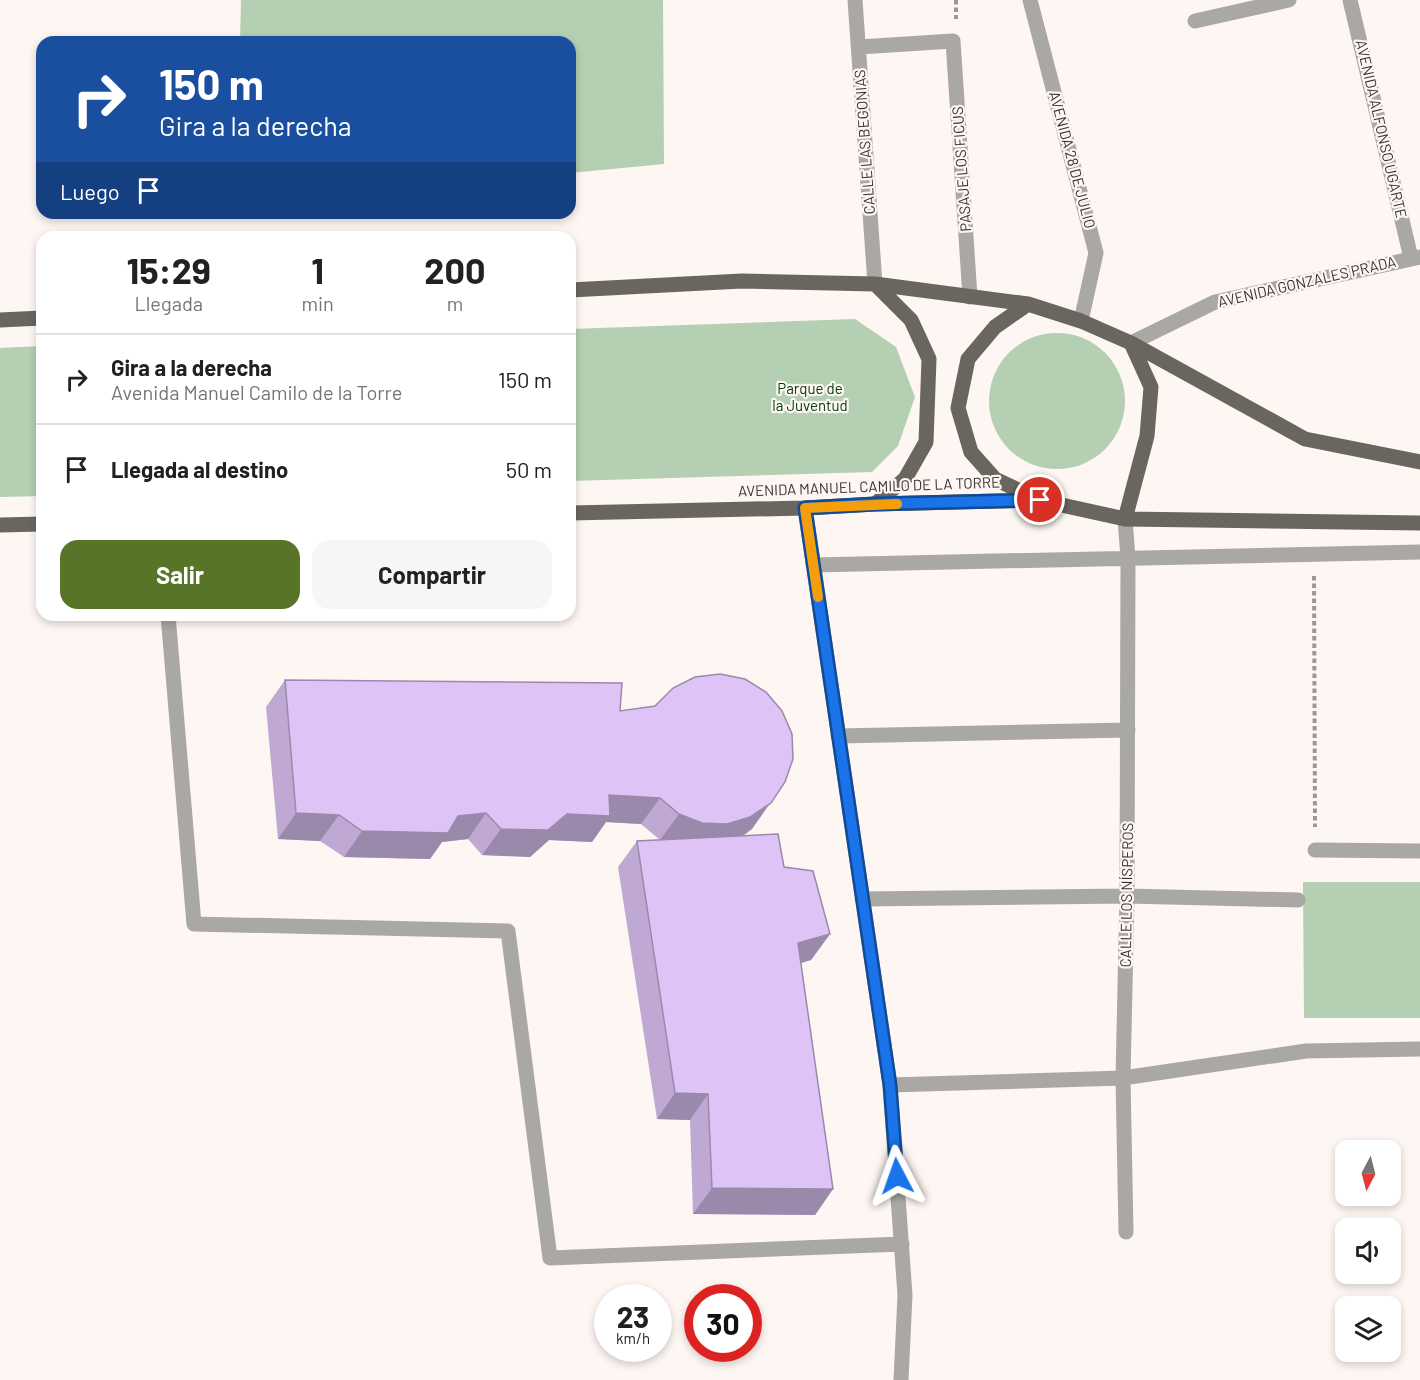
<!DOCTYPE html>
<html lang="es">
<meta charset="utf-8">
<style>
body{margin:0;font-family:Barlow,sans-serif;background:#f6f6f6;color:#202124;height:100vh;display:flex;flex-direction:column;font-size:22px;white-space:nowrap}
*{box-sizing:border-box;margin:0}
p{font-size:20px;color:#757577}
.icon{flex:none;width:33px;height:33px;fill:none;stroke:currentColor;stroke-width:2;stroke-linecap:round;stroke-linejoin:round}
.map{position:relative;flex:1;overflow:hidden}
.panel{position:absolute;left:36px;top:231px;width:540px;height:390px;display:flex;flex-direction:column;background:#fff;border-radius:18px;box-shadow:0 3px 9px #0003}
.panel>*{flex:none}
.hud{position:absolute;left:36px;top:36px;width:540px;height:183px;border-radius:18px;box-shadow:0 3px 9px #0003;background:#1a4fa0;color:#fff;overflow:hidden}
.needle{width:39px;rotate:187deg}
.controls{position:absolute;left:1335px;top:1140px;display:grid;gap:12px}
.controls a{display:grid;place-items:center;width:66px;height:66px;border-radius:12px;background:#fff;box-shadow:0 3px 9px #0003;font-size:30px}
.speed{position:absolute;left:594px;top:1284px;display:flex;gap:12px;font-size:30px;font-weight:700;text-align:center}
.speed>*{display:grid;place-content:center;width:78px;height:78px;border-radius:50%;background:#fff;box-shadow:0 3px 9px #0003;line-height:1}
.speed small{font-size:15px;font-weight:400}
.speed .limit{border:9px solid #d22;background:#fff;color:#111}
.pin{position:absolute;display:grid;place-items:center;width:51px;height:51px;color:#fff;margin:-26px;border:3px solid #fff;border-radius:50%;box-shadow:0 2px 6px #0007}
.me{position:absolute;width:66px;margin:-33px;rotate:356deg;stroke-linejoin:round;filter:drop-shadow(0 0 4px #0008)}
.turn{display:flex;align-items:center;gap:21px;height:126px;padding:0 24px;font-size:27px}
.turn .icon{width:78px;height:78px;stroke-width:2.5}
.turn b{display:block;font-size:42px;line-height:51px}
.then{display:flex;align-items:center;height:57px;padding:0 24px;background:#0003;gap:12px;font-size:22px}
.eta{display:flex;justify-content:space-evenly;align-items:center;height:102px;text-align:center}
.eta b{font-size:36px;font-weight:700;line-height:42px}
.primary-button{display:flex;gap:12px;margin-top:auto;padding:12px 24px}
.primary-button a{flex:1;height:69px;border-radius:18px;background:#577428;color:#fff;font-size:24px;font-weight:700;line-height:69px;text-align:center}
.primary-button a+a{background:#f6f6f6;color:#202124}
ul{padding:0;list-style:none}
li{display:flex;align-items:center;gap:18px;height:90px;padding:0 24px;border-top:2px solid #e0e0e0}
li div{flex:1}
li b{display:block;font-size:22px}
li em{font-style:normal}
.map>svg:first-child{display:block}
.green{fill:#b4cfb2}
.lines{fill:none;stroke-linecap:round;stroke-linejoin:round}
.path{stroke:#9d9794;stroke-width:4;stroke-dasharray:4.5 3;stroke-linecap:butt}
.minor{stroke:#aaa8a4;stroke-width:15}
.major{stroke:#696660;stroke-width:15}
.wall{fill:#bfa9d4}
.shaded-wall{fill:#9b89ac}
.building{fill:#dec4f6;stroke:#9b89ac;stroke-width:1.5}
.route-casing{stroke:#114b97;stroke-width:15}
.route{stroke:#1a73e8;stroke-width:10}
.slow{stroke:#f59e0b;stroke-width:10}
.labels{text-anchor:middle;stroke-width:4.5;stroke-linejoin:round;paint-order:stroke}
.street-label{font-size:15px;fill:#363230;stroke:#fef6f2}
.park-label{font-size:15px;fill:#024108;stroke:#fef6f2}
</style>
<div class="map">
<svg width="1420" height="1380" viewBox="0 0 1420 1380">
<rect width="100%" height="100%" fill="#fef6f2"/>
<path class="green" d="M241 0H663L664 164 570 173V42H240Z
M855 319 896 347 915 397 898 446 872 472 570 481V329Z
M989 401a68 68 0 1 1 136 0a68 68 0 1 1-136 0Z
M42 346V496L0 497V348Z
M1303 882H1420V1018H1304Z"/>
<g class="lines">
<path class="path" d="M956 0V19
M1314 576 1315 827"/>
<path class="minor" d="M855 0 875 284
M1030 0 1096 253 1081 321
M1350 0 1411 258
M1195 21 1289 0
M859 47 953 41 970 297
M1131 343 1215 302 1420 257
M805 508 890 1085 905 1295 901 1380
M1125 519 1128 558 1127 896 1123 1078 1126 1232
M813 565 1420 552
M168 615 194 924 508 931 550 1258 902 1244
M838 736 1128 730
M1315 850 1420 851
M862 899 1127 896 1298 900
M890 1085 1123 1078 1306 1051 1420 1049"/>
<path class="major" d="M570 290 742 281 875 284 1028 304 1081 321 1131 343 1305 439 1420 462
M1028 304 995 327 968 359 958 408 971 452 995 479 1035 498
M0 320 42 318
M875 504 905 479 926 442 929 359 911 320 875 284
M570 513 805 508 875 504 1039 500 1125 519 1420 523
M1125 519 1147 436 1151 387 1131 343
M0 525 42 524"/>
</g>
<path class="wall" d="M285 680 620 711 752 829 743 836 784 867 830 934 811 960 801 963 833 1189 815 1215 693 1214 690 1120 657 1119 618 867 637 841 660 840 641 824 606 822 592 842 549 840 530 857 482 855 468 839 442 842 430 859 344 857 320 841 278 839 266 707Z"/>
<path class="shaded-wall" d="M785 782 752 829 732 843 660 840 679 814Z
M609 795 660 798 641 824 606 822 592 842 549 840 530 857 482 855 501 829 567 814Z
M296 813 339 815 320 841 278 839Z
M486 813 468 839 442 842 430 859 344 857 362 831 458 816Z
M830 934 811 960 779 969 798 943Z
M675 1093 708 1094 690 1120 657 1119Z
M712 1188 833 1189 815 1215 693 1214Z"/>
<path class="building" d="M720 674 745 679 766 692 782 711 792 734 793 759 785 782 771 803 750 817 727 824 702 823 679 814 660 798 609 795 610 816 567 814 548 830 501 829 486 813 458 816 448 833 362 831 339 815 296 813 285 680 622 683 620 711 655 706 673 688 695 677Z
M778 834 784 867 813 871 830 934 798 943 833 1189 712 1188 708 1094 675 1093 637 841Z"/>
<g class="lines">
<g class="route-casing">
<path id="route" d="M897 1176 890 1085 805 508 875 504 1040 500"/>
</g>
<use href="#route" class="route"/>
<path class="slow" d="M818 597 805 508 897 504"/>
</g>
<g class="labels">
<g class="street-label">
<text transform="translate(1381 129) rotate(77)" y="5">AVENIDA ALFONSO UGARTE</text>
<text transform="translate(865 142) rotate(-94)" y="5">CALLE LAS BEGONIAS</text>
<text transform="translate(1072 160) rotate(75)" y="5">AVENIDA 28 DE JULIO</text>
<text transform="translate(962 169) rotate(-94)" y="5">PASAJE LOS FICUS</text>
<text transform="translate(1307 282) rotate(-13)" y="5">AVENIDA GONZALES PRADA</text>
<text transform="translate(869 487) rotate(-2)" y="5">AVENIDA MANUEL CAMILO DE LA TORRE</text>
<text transform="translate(1127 895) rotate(-89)" y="5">CALLE LOS NÍSPEROS</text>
</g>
<g class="park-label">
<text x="810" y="394">Parque de<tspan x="810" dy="17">la Juventud</tspan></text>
</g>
</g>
</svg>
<div class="controls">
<a><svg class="needle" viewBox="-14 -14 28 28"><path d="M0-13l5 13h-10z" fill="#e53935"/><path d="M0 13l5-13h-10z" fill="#757577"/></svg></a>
<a><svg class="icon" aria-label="sound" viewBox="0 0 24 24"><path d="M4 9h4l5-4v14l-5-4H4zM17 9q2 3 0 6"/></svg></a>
<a><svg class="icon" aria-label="layers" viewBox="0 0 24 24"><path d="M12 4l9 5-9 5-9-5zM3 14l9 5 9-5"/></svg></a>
</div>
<div class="speed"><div>23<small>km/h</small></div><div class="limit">30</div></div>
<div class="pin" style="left:1040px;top:500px;background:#d93025"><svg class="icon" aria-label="arrive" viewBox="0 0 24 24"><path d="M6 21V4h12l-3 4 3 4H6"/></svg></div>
<svg class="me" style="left:897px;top:1176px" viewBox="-20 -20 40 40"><path d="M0-17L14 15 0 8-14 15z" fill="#1a73e8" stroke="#fff" stroke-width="4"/></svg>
<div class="hud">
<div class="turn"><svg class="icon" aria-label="right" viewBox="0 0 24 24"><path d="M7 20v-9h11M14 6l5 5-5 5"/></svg><div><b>150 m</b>Gira a la derecha</div></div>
<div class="then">Luego<svg class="icon" aria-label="arrive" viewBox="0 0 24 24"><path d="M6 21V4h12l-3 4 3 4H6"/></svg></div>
</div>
<section class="panel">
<div class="eta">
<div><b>15:29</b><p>Llegada</p></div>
<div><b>1</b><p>min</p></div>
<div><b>200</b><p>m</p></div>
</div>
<ul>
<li><svg class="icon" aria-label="right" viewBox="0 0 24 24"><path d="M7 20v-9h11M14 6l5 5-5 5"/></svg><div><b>Gira a la derecha</b><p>Avenida Manuel Camilo de la Torre</p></div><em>150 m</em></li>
<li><svg class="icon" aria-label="arrive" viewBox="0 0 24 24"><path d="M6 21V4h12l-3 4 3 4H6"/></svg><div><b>Llegada al destino</b></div><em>50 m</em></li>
</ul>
<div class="primary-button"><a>Salir</a><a>Compartir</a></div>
</section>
</div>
